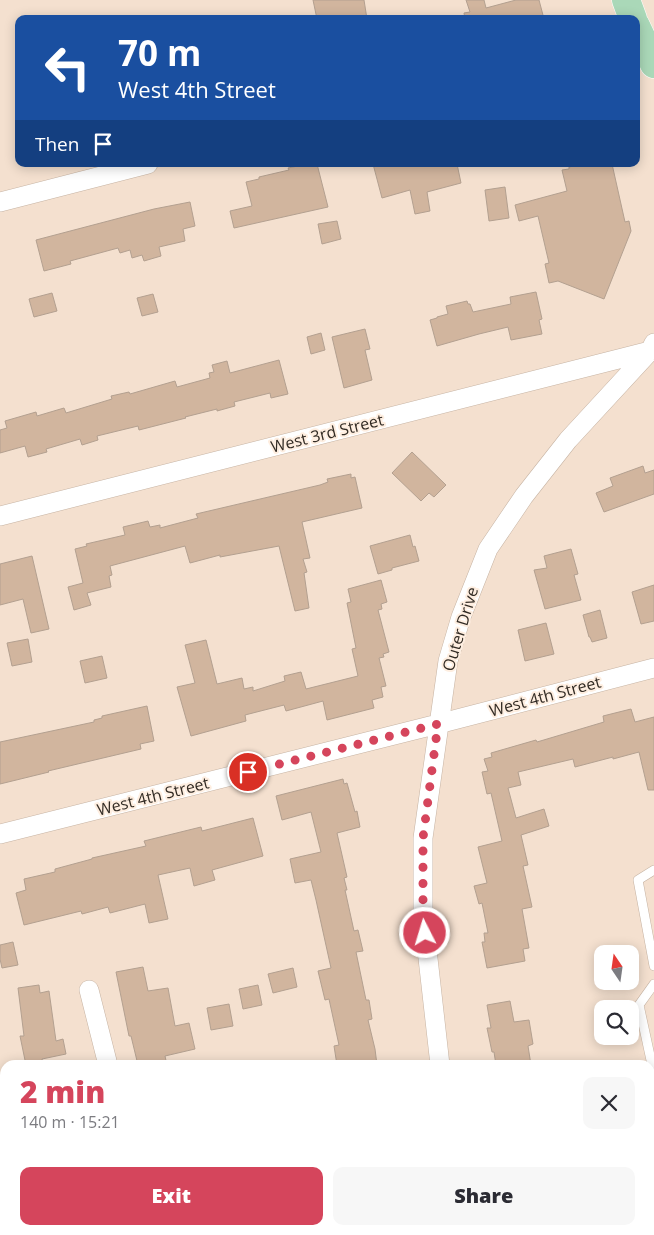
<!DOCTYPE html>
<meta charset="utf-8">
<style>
body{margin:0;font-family:"Open Sans",sans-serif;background:#f7f7f7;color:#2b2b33;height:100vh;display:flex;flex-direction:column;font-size:19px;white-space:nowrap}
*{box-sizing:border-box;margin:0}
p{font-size:16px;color:#7c7c81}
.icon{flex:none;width:28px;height:28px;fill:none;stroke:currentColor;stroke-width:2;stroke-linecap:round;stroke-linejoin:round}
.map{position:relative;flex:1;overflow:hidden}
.sheet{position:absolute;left:0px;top:1060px;width:655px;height:175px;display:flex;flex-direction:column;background:#fff;border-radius:15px 15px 0 0;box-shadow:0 2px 12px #0003}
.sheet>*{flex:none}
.guide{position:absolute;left:15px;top:15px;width:625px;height:152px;border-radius:10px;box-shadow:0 2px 12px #0003;background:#1a4fa0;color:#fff;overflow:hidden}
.needle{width:32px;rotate:347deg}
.fabs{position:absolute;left:594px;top:945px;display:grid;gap:10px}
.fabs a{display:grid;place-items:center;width:45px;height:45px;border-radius:10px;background:#fff;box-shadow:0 2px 12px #0003;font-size:25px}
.pin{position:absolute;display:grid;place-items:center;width:42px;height:42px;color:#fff;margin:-21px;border:2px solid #fff;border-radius:50%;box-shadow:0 1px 5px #0007}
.me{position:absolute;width:55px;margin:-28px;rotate:355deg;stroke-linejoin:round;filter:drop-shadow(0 0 4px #0008)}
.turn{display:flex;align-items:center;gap:18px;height:105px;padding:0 20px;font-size:22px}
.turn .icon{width:65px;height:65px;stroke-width:2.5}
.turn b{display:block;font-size:35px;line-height:42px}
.then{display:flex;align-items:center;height:48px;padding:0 20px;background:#0003;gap:10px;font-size:19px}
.round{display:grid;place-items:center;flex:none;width:52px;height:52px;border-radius:10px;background:#f7f7f7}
.head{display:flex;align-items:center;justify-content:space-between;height:85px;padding:0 20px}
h1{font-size:30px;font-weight:800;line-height:38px;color:#d5455c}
.action{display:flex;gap:10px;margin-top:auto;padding:10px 20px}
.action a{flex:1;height:58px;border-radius:10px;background:#d5455c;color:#fff;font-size:20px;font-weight:800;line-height:58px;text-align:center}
.action a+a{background:#f7f7f7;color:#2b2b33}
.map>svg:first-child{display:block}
.building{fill:#d1b59e;stroke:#b3a090}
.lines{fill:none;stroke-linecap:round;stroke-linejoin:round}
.lane-casing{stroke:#c6b3a3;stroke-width:10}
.street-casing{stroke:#c6b3a3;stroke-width:20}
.primary-casing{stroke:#fff;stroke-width:29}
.lane{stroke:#fff;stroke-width:9}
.street{stroke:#fff;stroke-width:19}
.primary{stroke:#aad8b8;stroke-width:28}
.route{stroke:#d5455c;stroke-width:9;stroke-dasharray:0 16.2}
.labels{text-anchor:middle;stroke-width:4;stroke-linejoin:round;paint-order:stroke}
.street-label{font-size:16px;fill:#322b24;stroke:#feeee0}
</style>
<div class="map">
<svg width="654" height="1235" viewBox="0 0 654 1235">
<rect width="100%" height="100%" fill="#f4e0cf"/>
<path class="building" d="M313 0H364L367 19H317Z
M466 0H484L486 8 516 0H539L544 19H465L464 13 470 12Z
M308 164H317L328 207 234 228 230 211 252 206 246 182 259 179V177L289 170 288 168Z
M373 164H457L461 183 427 192 430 211 415 214 410 190 382 198Z
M583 164H612L625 222 629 221 631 231 604 299 558 281 549 283 545 264 549 263 538 216 519 221 515 205 567 191 562 170 569 169V167Z
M505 187 509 218 489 221 485 190Z
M190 202 195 226 183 229 185 241 159 247 161 256 144 261 142 255 132 258 130 250 120 253 118 248 70 261 71 264 44 271 36 240 154 209Z
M337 221 341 239 322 244 318 224Z
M536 292 542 319 539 320 542 334 511 340 508 327 479 334 437 346 430 320 437 318V317L448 314 446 306 467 301 468 304H470L473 312 511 304 510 297Z
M52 293 57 311 34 317 29 299Z
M153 294 158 312 142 316 137 298Z
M365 329 370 349 365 350 372 380 344 388 332 337Z
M321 333 325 350 311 354 307 337Z
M279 360 288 394 271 398 270 393 234 402 235 406 217 411V409L185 417 186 418 139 430 138 426 97 436 98 440 82 445 80 439 46 449 47 452 28 457 25 446 0 453V430L7 428 5 421 36 412 37 416 64 408 66 413 112 399 111 396 129 392 130 394 175 381 177 387 210 378 209 373 214 372 212 365 227 361 230 373Z
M412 452 446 485 434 497 429 493 421 501 392 473Z
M643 466 645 473 654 470V494L604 512 596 493 613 486 610 478Z
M351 474V478L355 477 362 508 302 522 310 558 303 559 307 572 304 573 309 608 295 611 279 546 220 557V555L190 563 185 546 110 566 112 575 109 576 111 587 87 593 91 605 74 610 68 587 83 583 75 549 87 546 86 544 125 535 123 527 148 521 150 527 160 525V528L198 518 196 514 320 485 328 482 327 479Z
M410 535 413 547 415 546 419 561 392 568V570L378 574 370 546Z
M571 549 578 574 574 575 581 600 545 609 534 570 547 568 544 556Z
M32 556 49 629 31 633 23 599 0 605V564Z
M381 580 387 602 381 604 382 609 378 610 389 652 383 654 384 657 379 658 386 686 381 687 383 697 372 700 374 708 327 720 323 701 286 711 284 705 245 715 246 721 191 736 177 687 195 683 185 645 206 640 217 684 242 678 244 689 253 687V691L285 681 284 676 301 672 306 689 358 676 352 649 356 648 347 603 351 602 348 589Z
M654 585V621L641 624 632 592Z
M600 610 607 638 592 642 590 637H589L583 615Z
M546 623 554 654 525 661 518 630Z
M28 639 32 662 12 666 7 643Z
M102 656 107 678 85 683 80 661Z
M147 706 154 741 140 744 141 749 48 771 49 772 0 784V742L94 722V720L102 718V716Z
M631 709 635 722 654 717V790H648L639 752 613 759V757L575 767 573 759 518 772 521 785 508 788 516 818 544 809 549 826 521 835 528 865 523 866 532 907 522 909 529 948 523 949 525 961 487 968 482 942H485L484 933H488L482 903 479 904 474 886 487 883 478 847 502 841 491 793 487 794 482 772 488 771 484 759 492 757 491 753 536 740 537 742 604 722 603 716Z
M343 779 344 784 347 783 355 812 357 811 360 827 337 833 347 877 344 878 347 890H345L354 931 358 930 363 951 356 952 366 1000H369L372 1019 368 1020 375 1049 377 1065H337L334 1046 339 1045 329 999 325 1000 318 971 331 968 316 900 311 880 295 883 290 859 321 852 311 812 282 820 276 796Z
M253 818 263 856 212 870 215 880 194 886 190 868 158 875 168 919 149 923 145 904 110 913 108 907 82 914 81 911 24 925 16 893 26 890 24 879 55 872V869L92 859V858L146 846 144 841 201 827 202 831Z
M13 942 18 965 2 968 0 959V945Z
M143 967 148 991 168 988 175 1026 189 1023 195 1049 165 1056 167 1065H138L131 1036H129L116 972Z
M293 968 297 987 273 993 268 974Z
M39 985 40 993 49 991 56 1041 63 1039 66 1054 42 1059 43 1065H26L20 1036H24L18 988Z
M258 985 262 1005 243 1009 239 989Z
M510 1001 514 1022 529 1020 533 1044 528 1046 531 1065H496L494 1052H492L487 1028H491L487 1005Z
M229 1004 233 1026 211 1030 207 1008Z"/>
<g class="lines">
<g class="lane-casing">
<path id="lane" d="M654 870 638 880 654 966
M654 984 639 1005 654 1074"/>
</g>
<g class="street-casing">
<path id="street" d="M0 202 148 164
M0 516 650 351
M0 834 438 724 654 668
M89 990 108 1065
M440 1065 423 914V838L448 661 461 617 488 549 524 496 568 440 650 351 654 343
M650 1140 654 1139
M150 1230 151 1235
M462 1230V1235
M224 1235 247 1230"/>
</g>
<g class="primary-casing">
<path id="primary" d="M626 0 633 19
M636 26 654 64"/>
</g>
<use href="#lane" class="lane"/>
<use href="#street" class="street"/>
<use href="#primary" class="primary"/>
</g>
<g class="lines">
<path class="route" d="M248 772 438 724 423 838V914L425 933"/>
</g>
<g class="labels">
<g class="street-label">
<text transform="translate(327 433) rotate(-14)" y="6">West 3rd Street</text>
<text transform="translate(460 629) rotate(-73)" y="6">Outer Drive</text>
<text transform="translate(545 696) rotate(-15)" y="6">West 4th Street</text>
<text transform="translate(153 796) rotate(-14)" y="6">West 4th Street</text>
</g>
</g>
</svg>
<div class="fabs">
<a><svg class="needle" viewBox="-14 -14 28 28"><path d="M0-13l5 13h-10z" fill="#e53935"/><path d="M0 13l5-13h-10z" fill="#7c7c81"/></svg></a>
<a><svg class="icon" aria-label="search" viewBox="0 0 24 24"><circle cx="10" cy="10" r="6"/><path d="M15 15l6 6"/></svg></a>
</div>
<div class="pin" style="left:248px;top:772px;background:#d93025"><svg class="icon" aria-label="arrive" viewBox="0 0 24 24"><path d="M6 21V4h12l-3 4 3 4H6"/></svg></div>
<svg class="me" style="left:425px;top:933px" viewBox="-20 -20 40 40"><circle r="17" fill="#d5455c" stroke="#fff" stroke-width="3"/><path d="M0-11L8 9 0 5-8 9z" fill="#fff"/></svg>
<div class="guide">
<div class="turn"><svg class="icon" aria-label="left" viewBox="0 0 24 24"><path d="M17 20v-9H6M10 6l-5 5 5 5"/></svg><div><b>70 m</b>West 4th Street</div></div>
<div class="then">Then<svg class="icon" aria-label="arrive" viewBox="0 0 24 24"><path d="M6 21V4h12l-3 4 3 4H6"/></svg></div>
</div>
<section class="sheet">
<div class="head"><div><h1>2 min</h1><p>140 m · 15:21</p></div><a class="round"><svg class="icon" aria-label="close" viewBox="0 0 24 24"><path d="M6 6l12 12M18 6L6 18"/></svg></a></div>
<div class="action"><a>Exit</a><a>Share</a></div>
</section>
</div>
